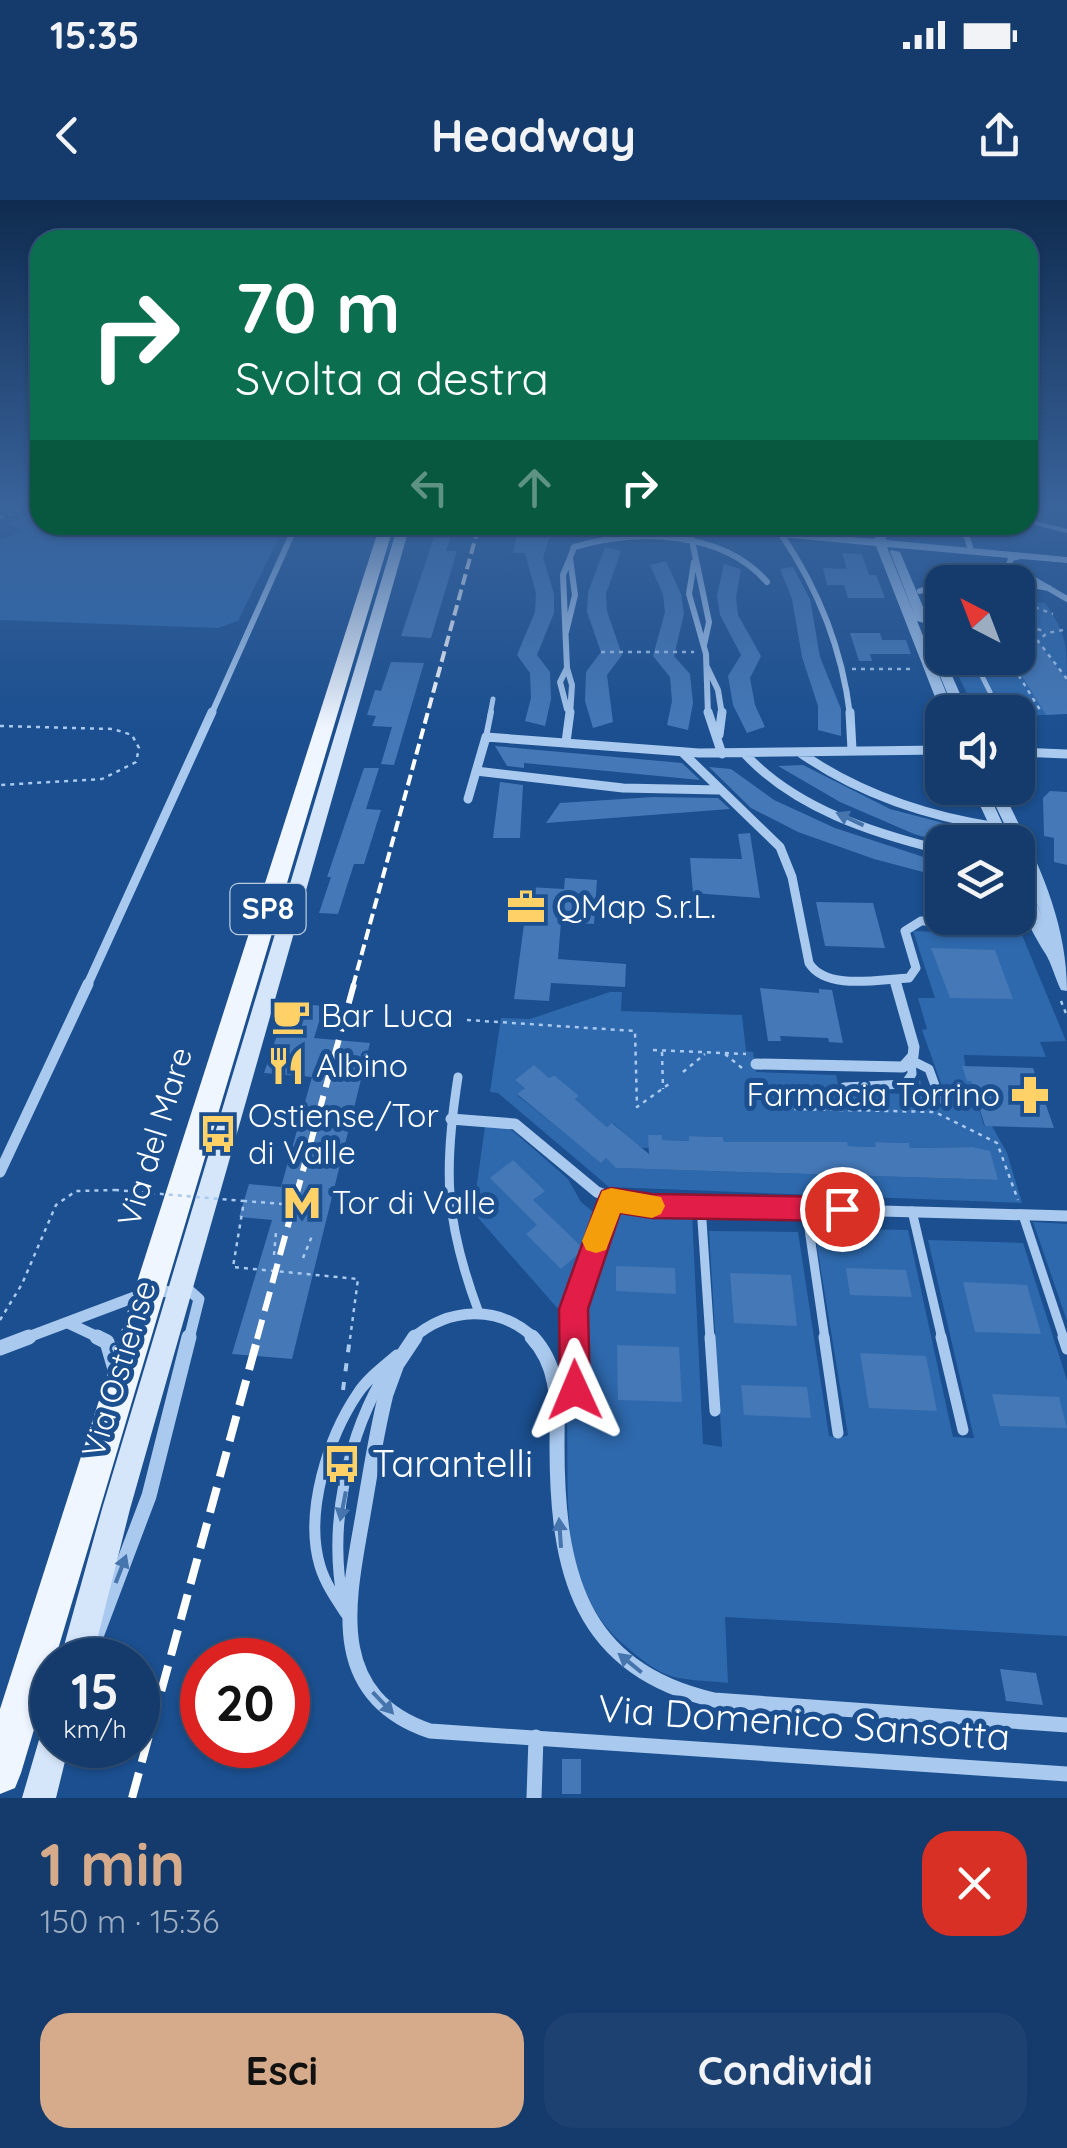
<!DOCTYPE html>
<html lang="it">
<meta charset="utf-8">
<style>
body{margin:0;font-family:Quicksand,sans-serif;background:#1d4271;color:#f1f3f6;height:100vh;display:flex;flex-direction:column;font-size:38px;white-space:nowrap}
*{box-sizing:border-box;margin:0}
p{font-size:32px;color:#9dadc1}
.icon{flex:none;width:55px;height:55px;fill:none;stroke:currentColor;stroke-width:2;stroke-linecap:round;stroke-linejoin:round}
.map{position:relative;height:1598px;overflow:hidden}
.details{display:flex;flex-direction:column;background:#143b6b;flex:1}
.details>*{flex:none}
.hud{position:absolute;left:30px;top:30px;width:1008px;height:305px;border-radius:30px;box-shadow:0 2px 8px #0004,0 0 0 2px #33557e;background:#0b6e4f;color:#fff;overflow:hidden}
.needle{width:65px;rotate:318deg}
.fabs{position:absolute;left:925px;top:365px;display:grid;gap:20px}
.fabs a{display:grid;place-items:center;width:110px;height:110px;border-radius:20px;background:#143b6b;box-shadow:0 2px 8px #0004,0 0 0 2px #33557e;font-size:50px}
.speed{position:absolute;left:30px;top:1438px;display:flex;gap:20px;font-size:50px;font-weight:700;text-align:center}
.speed>*{display:grid;place-content:center;width:130px;height:130px;border-radius:50%;background:#143b6b;box-shadow:0 2px 8px #0004,0 0 0 2px #33557e;line-height:1}
.speed small{font-size:25px;font-weight:400}
.speed .limit{border:15px solid #d22;background:#fff;color:#111}
.pin{position:absolute;display:grid;place-items:center;width:85px;height:85px;color:#fff;margin:-42px;border:5px solid #fff;border-radius:50%;box-shadow:0 2px 10px #0007}
.me{position:absolute;width:110px;margin:-55px;rotate:359deg;stroke-linejoin:round;filter:drop-shadow(0 0 8px #0008)}
.turn{display:flex;align-items:center;gap:35px;height:210px;padding:0 40px;font-size:45px}
.turn .icon{width:130px;height:130px;stroke-width:2.5}
.turn b{display:block;font-size:70px;line-height:85px}
.lanes{display:flex;align-items:center;height:95px;padding:0 40px;background:#0003;justify-content:center;gap:50px;direction:ltr}
.lanes .off{opacity:.35}
.round{display:grid;place-items:center;flex:none;width:105px;height:105px;border-radius:30px;background:#1d4271}
.headline{display:flex;align-items:center;justify-content:space-between;height:170px;padding:0 40px}
h1{font-size:60px;font-weight:800;line-height:75px;color:#d6ab8b}
.primary-button{display:flex;gap:20px;margin-top:auto;padding:20px 40px}
.primary-button a{flex:1;height:115px;border-radius:30px;background:#d6ab8b;color:#111;font-size:40px;font-weight:800;line-height:115px;text-align:center}
.primary-button a+a{background:#1d4271;color:#f1f3f6}
.status{display:flex;justify-content:space-between;align-items:center;height:70px;padding:0 50px;background:#143b6b;direction:ltr}
.status svg{height:28px;fill:currentColor}
header{display:flex;justify-content:space-between;align-items:center;height:130px;padding:0 40px;background:#143b6b;font-size:45px;font-weight:800}
.map>svg:first-child{display:block}
.green{fill:#2e69ad;fill-rule:evenodd}
.lines{fill:none;stroke-linecap:round;stroke-linejoin:round}
.stream{stroke:#9cc4f0;stroke-width:4}
.building{fill:#4478b7}
.path-far1{stroke:#a9c9ee;stroke-width:2.5;stroke-dasharray:4 5;stroke-linecap:butt}
.path{stroke:#a9c9ee;stroke-width:4;stroke-dasharray:8 11;stroke-linecap:butt}
.service-far3{stroke:#a9c9ee;stroke-width:5}
.service-far2{stroke:#a9c9ee;stroke-width:6}
.service-far1{stroke:#a9c9ee;stroke-width:9}
.service{stroke:#a9c9ee;stroke-width:11}
.minor-far3{stroke:#a9c9ee;stroke-width:6}
.minor-far2{stroke:#a9c9ee;stroke-width:9}
.minor-far1{stroke:#a9c9ee;stroke-width:11}
.minor{stroke:#a9c9ee;stroke-width:15}
.tertiary{fill:#a9c9ee;fill-rule:evenodd}
.secondary{fill:#d6e6fa;fill-rule:evenodd}
.primary{fill:#f0f6ff;fill-rule:evenodd}
.rail-far2{stroke:#fff;stroke-width:4;stroke-dasharray:11 5;stroke-linecap:butt}
.rail-far1{stroke:#fff;stroke-width:6;stroke-dasharray:20 9;stroke-linecap:butt}
.rail{stroke:#fff;stroke-width:8;stroke-dasharray:26 11;stroke-linecap:butt}
.path-bridge{stroke:#a9c9ee;stroke-width:2.5;stroke-dasharray:4 5;stroke-linecap:butt}
.oneway{fill:#4674ac}
.route{fill:#e11d48;stroke:#92132f;stroke-width:2.5}
.slow{fill:#f59e0b}
.labels{text-anchor:middle;stroke-width:10;stroke-linejoin:round;paint-order:stroke}
.shield{fill:#1b4f8f;stroke:#bbcadd;stroke-width:2.5}
.shield-label{font-size:30px;font-weight:bold;fill:#fff}
.poi-label{font-size:32px;fill:#fff;stroke:#1b4f8f;text-anchor:start}
.street-label{font-size:32px;fill:#fff;stroke:#1b4f8f}
.near-poi-label{font-size:38px;fill:#fff;stroke:#1b4f8f;text-anchor:start}
.near-street-label{font-size:38px;fill:#fff;stroke:#1b4f8f}
</style>
<div class="status"><b>15:35</b><svg viewBox="0 0 49 12"><path d="M0 12V9h3v3zM5 12V6h3v6zM10 12V3h3v9zM15 12V0h3v12zM26 1h20v11H26zM47 4h2v5h-2z"/></svg></div>
<header><svg class="icon" aria-label="back" viewBox="0 0 24 24"><path d="M15 5l-7 7 7 7"/></svg>Headway<svg class="icon" aria-label="share" viewBox="0 0 24 24"><path d="M12 15V3M7 8l5-5 5 5M5 13v7h14v-7"/></svg></header>
<div class="map">
<svg width="1067" height="1598" viewBox="0 0 1067 1598">
<rect width="100%" height="100%" fill="#1b4f8f"/>
<path class="green" d="M40 309V325H285L238 421 218 428 0 420V340L23 331 10 323Z
M1018 401 1045 403C1067 434 1067 446 1067 484L1037 441 1024 448 1018 441Z
M950 458H1015L1046 515H1034L1018 497 970 500Z
M913 731 1022 735 1066 841 1040 842 1046 857 964 855 967 881H971L984 926H992L1007 953 1022 1003 609 987 498 893 490 892 501 818 530 819 610 792H622L621 811 742 815 746 851 753 852 756 872 836 875 840 892 907 894 920 880 929 906H949L922 830 927 829 918 798H935ZM534 866 549 878 554 875 578 896 575 899 607 927 613 923 633 941 630 947 649 948 662 935V940L689 941 690 936 723 937 724 942H846L848 946 876 947V942L909 943 910 948 971 947 998 980 617 968 606 958 601 962 517 895 525 888Z
M485 926H502L513 931 568 979 581 1002 598 1016 570 1095 566 1118 473 1012Z
M615 1008 692 1013 703 1244 722 1247 709 1031 798 1032 829 1236 840 1238 848 1235 814 1028 908 1030 953 1237 974 1238 928 1040 1023 1043 1067 1180V1436L725 1417 728 1483C711 1481 691 1481 674 1477 658 1473 642 1460 629 1449 551 1387 572 1289 566 1199L585 1197 580 1111Z
M1033 1022 1067 1024V1122V1121Z"/>
<g class="lines">
<path class="stream" d="M1028 321 1067 331"/>
</g>
<path class="building" d="M438 325H454L446 351H457L431 438 401 436Z
M519 325H554L543 357 554 394V413L537 455 550 472 551 499 545 526 525 521 531 498 530 473 517 455 535 412 536 393 525 353H513Z
M605 347 621 351 606 394 607 411 622 455 607 475 613 522 593 528 585 501 586 472 601 452 587 412 588 392Z
M842 353 862 354 869 375H876L885 398H848L844 385H827L823 368 847 369Z
M666 361 681 394 684 414 674 456 690 474 693 503 688 530 667 525 672 501 670 477 653 456 665 412 663 394 650 365Z
M724 364 741 369 736 397 738 415 761 456 750 478 755 505 765 527 747 533 733 505 728 476 741 455 720 415 717 395Z
M793 367 810 399 820 457 841 509V536L818 530V506L802 457 792 399 780 369Z
M850 433H880L882 440H906L911 454H870L872 461H859Z
M1018 441H1037L1067 481V514L1046 515 1022 476 1018 464Z
M391 462 424 463 394 565 381 564 392 527 372 526 376 516 367 515 375 490 381 491Z
M495 546 682 563 700 580 524 563V568L507 566Z
M803 565 890 609 974 631 983 642 942 637V642L914 634 840 602 778 566Z
M709 567 731 569 774 600 835 628 942 663V677L874 659 798 632 751 608Z
M364 568H379L366 609 381 610 364 664H354L338 714 319 713 331 677H327Z
M500 582 523 585 520 638H493Z
M1050 591 1067 592V665L1054 662V638L1044 636 1043 598Z
M653 597 718 598 730 609 546 623 560 603Z
M750 633 760 698 693 693 690 658 742 659 738 634Z
M565 678 597 680 594 724 561 722 558 759 626 764 625 787 551 783 549 801 514 799 529 687 564 689Z
M816 702 873 703 885 748 825 746Z
M931 748 995 750 1013 799 950 798Z
M760 788 819 793V789L832 790 843 843 829 842 828 838 780 836 781 841H768Z
M288 803 324 806 314 838 370 843 292 1159 232 1154 272 1020 239 1017 249 984 281 987 312 877 264 873Z
M534 865 549 878 554 875 579 896 575 899 607 927 612 923 649 954 648 935H662V940L689 941V936L723 937 724 942H847L848 946 876 947 875 942 909 943 910 948 972 947 990 951 998 980 616 968 606 958 601 963 517 894 525 888 515 880Z
M962 866 1033 868 1054 928 985 926 971 881H967Z
M513 960 545 991 533 1000 584 1049 561 1069 526 1034 537 1025 490 978Z
M616 1066 675 1068 676 1094 616 1091Z
M846 1068 906 1070 912 1097 850 1095Z
M730 1073 791 1075 797 1126 734 1123Z
M963 1082 1027 1085 1041 1134 975 1132Z
M617 1145 679 1147 682 1202 618 1200Z
M860 1153 926 1156 937 1211 869 1208Z
M741 1185 807 1187 811 1218 744 1215Z
M992 1194 1059 1197 1067 1228 1000 1226Z
M1000 1469 1036 1473 1043 1505 1006 1501Z
M562 1559H581V1594H562Z"/>
<g class="lines">
<path class="path-far1" d="M0 318 32 305
M1018 401 1053 414
M1029 426 1046 432
M1063 430 1047 433 1038 441 1067 479
M601 452H694
M1013 458 1019 476 1042 513
M852 469H914
M0 526 113 529 132 535 139 548 136 562 102 579 0 585
M1061 801 1067 816
M467 820 635 831 637 907 669 884
M653 850 746 854
M662 852 663 889
M725 854 742 868
M683 872 705 854
M766 887 794 909 935 912 997 943 1018 1000
M283 1004 244 1001 233 1067 358 1079 350 1139
M274 1055 276 1032
M303 1058 312 1036
M0 1120 22 1084 56 1005 76 991 115 990"/>
<path class="path" d="M343 1190 350 1137"/>
<path class="service-far3" d="M973 458 990 492
M945 472 979 471
M490 515 493 499"/>
<path class="service-far2" d="M486 537 491 512"/>
<path class="service-far1" d="M458 877C443 972 445 1022 479 1113
M844 887 905 884 912 874 911 860 929 869 940 899
M701 1006 710 1139
M806 1008 825 1139
M912 1011 942 1139
M1023 1015 1064 1139
M574 1139V1109L611 1000"/>
<path class="service" d="M574 1137 575 1190
M710 1137 715 1211
M824 1137 838 1233
M941 1137 963 1230
M1063 1137 1067 1149
M343 1402C328 1324 347 1234 389 1167
M346 1414C336 1399 325 1383 320 1366 304 1313 328 1237 358 1193 368 1178 383 1167 397 1155"/>
<path class="minor-far3" d="M954 325 967 337 971 351
M689 326 709 422 704 445
M781 334C819 390 842 448 850 515
M1021 356 1011 358 1009 365 1067 399
M570 358 574 347C636 329 722 330 767 382
M694 362 689 394 706 454 708 515
M946 382 982 376 1049 388
M920 391 942 384
M566 432 575 395 570 358 563 375 567 468
M707 467 718 490 722 515
M567 509 560 482 567 468 572 485 570 515
M211 515 296 325"/>
<path class="minor-far2" d="M708 512 722 554
M850 512 852 550
M719 535 722 512
M566 542 570 512
M682 552 780 647 792 677 809 763C826 791 880 779 909 778L916 768 905 731 921 721H1035
M799 552C859 594 925 616 997 627
M1018 552 1067 554
M745 554C795 608 872 633 942 650
M476 571 623 588 719 590
M468 599 486 537 699 553 942 550
M895 780 897 786
M87 786 212 512"/>
<path class="minor-far1" d="M756 864 903 867 913 856 914 847 896 784
M451 919 515 924 597 992 629 1004 1067 1016
M0 972 88 784
M68 1123 102 1139
M23 1139 148 1092 190 1091 199 1099 189 1139
M412 1139C448 1107 499 1104 535 1139"/>
<path class="minor" d="M97 1137 107 1142 114 1166
M415 1137 397 1164 386 1194C376 1234 370 1275 363 1315 348 1401 325 1495 430 1531L1067 1574
M532 1137C561 1168 557 1207 557 1246 557 1369 578 1469 714 1500L1067 1525
M0 1148 29 1137
M87 1460 149 1296 189 1137
M534 1598 536 1537"/>
<path class="tertiary" d="M678 325H718L875 339 873 325H883L886 340 1067 357V363L887 347 954 512H942V515L876 346 683 328Z
M891 350 900 352 929 421 927 424 917 421 890 352Z
M937 450 942 453 968 512H955L931 454Z
M972 588H986L1011 642H997Z
M987 588H1001C1034 654 1067 717 1067 791L1061 790C1055 778 1052 764 1045 753 1027 724 1018 705 1018 671L1026 676 1042 717 1018 653V642H1013Z"/>
<path class="secondary" d="M398 325H410L130 1309 92 1460H60L102 1309Z
M52 1529V1545H69L56 1598H22L41 1533Z"/>
<path class="primary" d="M380 325H394L21 1573 15 1588 0 1594V1509Z"/>
<path class="rail-far2" d="M353 786 479 325"/>
<path class="rail-far1" d="M257 1139 354 784"/>
<path class="rail" d="M132 1598 258 1137"/>
<path class="path-bridge" d="M115 990 244 1001"/>
</g>
<defs><path id="oneway-solid" d="M-6-.8H1V-3.2L6.5 0L1 3.2V.8H-6Z" transform="scale(2.5)"/></defs>
<g class="oneway">
<use href="#oneway-solid" transform="translate(850 619) rotate(-155)"/>
<use href="#oneway-solid" transform="translate(343 1306) rotate(101)"/>
<use href="#oneway-solid" transform="translate(560 1333) rotate(-94)"/>
<use href="#oneway-solid" transform="translate(121 1369) rotate(-69)"/>
<use href="#oneway-solid" transform="translate(630 1463) rotate(-141)"/>
<use href="#oneway-solid" transform="translate(383 1503) rotate(46)"/>
</g>
<linearGradient id="sky" x2="0" y2="1"><stop stop-color="#0f2b4f"/><stop offset="0.58" stop-color="#39639b"/><stop offset="1" stop-color="#39639b" stop-opacity="0"/></linearGradient>
<rect width="1067" height="529" fill="url(#sky)"/>
<path class="route" d="M611 988 652 994 842 997 851 1001 855 1009 851 1017 842 1021 652 1018 620 1013 588 1109 590 1190 586 1200 575 1205 565 1200 560 1190 559 1109 598 1000 602 991Z"/>
<path class="slow" d="M611 988 661 997 665 1006 661 1014 652 1018 620 1013 606 1050 596 1053 586 1050 582 1041 602 991Z"/>
<defs>
<g id="office-bare" transform="scale(3)"><path d="M-6-3h4V-5.5h4V-3h4V5H-6ZM-1-4.5V-3h2v-1.5ZM-6 0V1H6V0Z" fill="#ffd166" stroke="#1b4f8f" stroke-width="2.5" paint-order="stroke"/></g>
<g id="cafe-bare" transform="scale(3)"><path d="M-5.5-4.5H6V0H3Q3 3.5 0 3.5H-2.5Q-5.5 3.5-5.5 0ZM3-3.2v2h1.7v-2ZM-6 4.5H4V6H-6Z" fill="#ffd166" stroke="#1b4f8f" stroke-width="2.5" paint-order="stroke"/></g>
<g id="restaurant-bare" transform="scale(3)"><path d="M-5-6h1v4h1v-4h1v4h1v-4h1v5L-1.5 .5V6h-2V.5L-5-1ZM5-6V6H3V1.5H1.5Q1.5-4 5-6Z" fill="#ffd166" stroke="#1b4f8f" stroke-width="2.5" paint-order="stroke"/></g>
<g id="pharmacy-bare" transform="scale(3)"><path d="M-2-6h4v4h4v4h-4v4h-4v-4h-4v-4h4Z" fill="#ffd166" stroke="#1b4f8f" stroke-width="2.5" paint-order="stroke"/></g>
<g id="bus-bare" transform="scale(3)"><path d="M-5-6H5V4H4V6H2V4H-2V6H-4V4H-5ZM-3.5-4V0h7V-4ZM-3.5 1.2v1.5H-2V1.2ZM2 1.2v1.5H3.5V1.2Z" fill="#ffd166" stroke="#1b4f8f" stroke-width="2.5" paint-order="stroke"/></g>
<g id="metro-bare" transform="scale(3)"><path d="M-5.5 5V-5H-3L0 0L3-5H5.5V5H3V-.5L0 4L-3-.5V5Z" fill="#ffd166" stroke="#1b4f8f" stroke-width="2.5" paint-order="stroke"/></g>
</defs>
<g fill-rule="evenodd">
<use href="#office-bare" x="526" y="707"/>
<use href="#cafe-bare" x="291" y="816"/>
<use href="#restaurant-bare" x="286" y="866"/>
<use href="#pharmacy-bare" x="1030" y="895"/>
<use href="#bus-bare" x="218" y="934"/>
<use href="#metro-bare" x="302" y="1003"/>
<use href="#bus-bare" x="342" y="1264"/>
</g>
<g class="labels">
<rect class="shield" x="230.5" y="684" width="75" height="50" rx="8"/>
<g class="shield-label">
<text x="268" y="719">SP8</text>
</g>
<g class="poi-label">
<text x="556" y="718">QMap S.r.L.</text>
<text x="321" y="827">Bar Luca</text>
<text x="316" y="877">Albino</text>
<text x="1000" y="906" text-anchor="end">Farmacia Torrino</text>
<text x="248" y="927">Ostiense/Tor<tspan x="248" dy="37">di Valle</tspan></text>
<text x="332" y="1014">Tor di Valle</text>
</g>
<g class="street-label">
<text transform="translate(155 937) rotate(-73)" y="11">Via del Mare</text>
<text transform="translate(119 1169) rotate(-73)" y="11">Via Ostiense</text>
</g>
<g class="near-poi-label">
<text x="372" y="1277">Tarantelli</text>
</g>
<g class="near-street-label">
<text transform="translate(804 1523) rotate(4)" y="13">Via Domenico Sansotta</text>
</g>
</g>
</svg>
<div class="fabs">
<a><svg class="needle" viewBox="-14 -14 28 28"><path d="M0-13l5 13h-10z" fill="#e53935"/><path d="M0 13l5-13h-10z" fill="#9dadc1"/></svg></a>
<a><svg class="icon" aria-label="sound" viewBox="0 0 24 24"><path d="M4 9h4l5-4v14l-5-4H4zM17 9q2 3 0 6"/></svg></a>
<a><svg class="icon" aria-label="layers" viewBox="0 0 24 24"><path d="M12 4l9 5-9 5-9-5zM3 14l9 5 9-5"/></svg></a>
</div>
<div class="speed"><div>15<small>km/h</small></div><div class="limit">20</div></div>
<div class="pin" style="left:842px;top:1009px;background:#d93025"><svg class="icon" aria-label="arrive" viewBox="0 0 24 24"><path d="M6 21V4h12l-3 4 3 4H6"/></svg></div>
<svg class="me" style="left:575px;top:1190px" viewBox="-20 -20 40 40"><path d="M0-17L14 15 0 8-14 15z" fill="#e11d48" stroke="#fff" stroke-width="4"/></svg>
<div class="hud">
<div class="turn"><svg class="icon" aria-label="right" viewBox="0 0 24 24"><path d="M7 20v-9h11M14 6l5 5-5 5"/></svg><div><b>70 m</b>Svolta a destra</div></div>
<div class="lanes"><svg class="icon off" aria-label="left" viewBox="0 0 24 24"><path d="M17 20v-9H6M10 6l-5 5 5 5"/></svg><svg class="icon off" aria-label="ahead" viewBox="0 0 24 24"><path d="M12 20V5M6 11l6-6 6 6"/></svg><svg class="icon" aria-label="right" viewBox="0 0 24 24"><path d="M7 20v-9h11M14 6l5 5-5 5"/></svg></div>
</div>
</div>
<section class="details">
<div class="headline"><div><h1>1 min</h1><p>150 m · 15:36</p></div><a class="round" style="background:#d93025;color:#fff"><svg class="icon" aria-label="close" viewBox="0 0 24 24"><path d="M6 6l12 12M18 6L6 18"/></svg></a></div>
<div class="primary-button"><a>Esci</a><a>Condividi</a></div>
</section>
